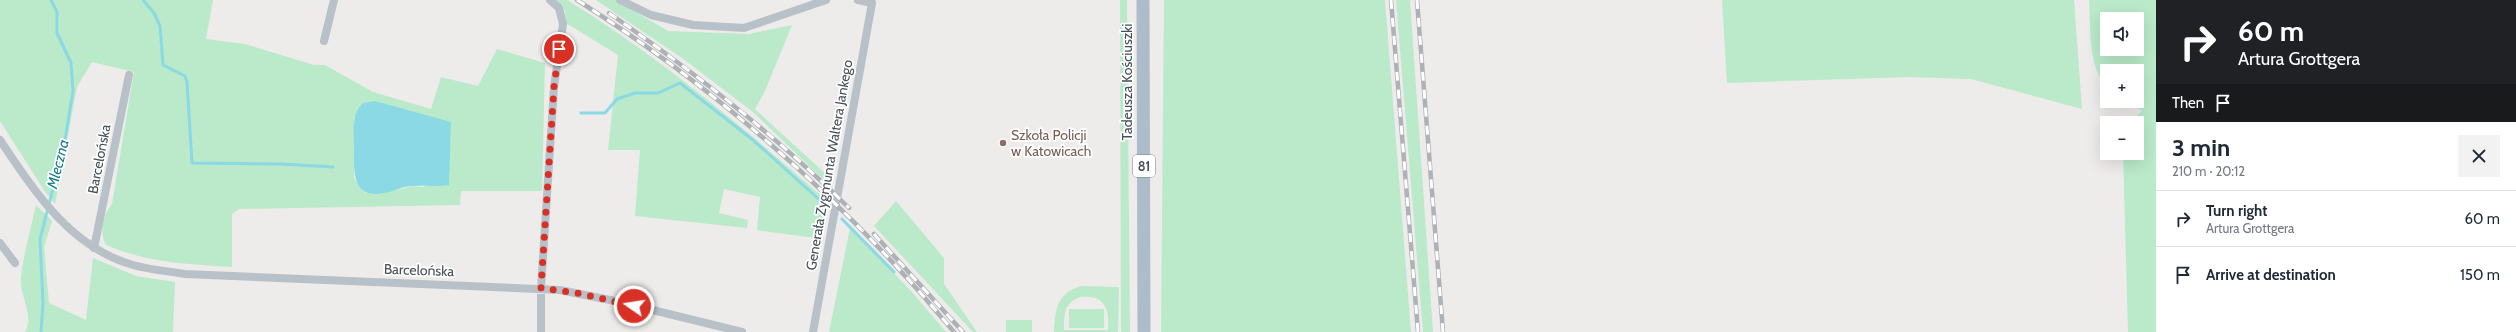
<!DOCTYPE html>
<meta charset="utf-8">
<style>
body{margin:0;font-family:Cabin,sans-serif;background:#f2f2f3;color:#1f2937;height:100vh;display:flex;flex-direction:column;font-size:15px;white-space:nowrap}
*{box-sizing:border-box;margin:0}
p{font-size:13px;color:#747a83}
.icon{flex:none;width:22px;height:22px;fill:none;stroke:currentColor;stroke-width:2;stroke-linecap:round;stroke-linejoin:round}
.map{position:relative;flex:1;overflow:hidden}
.side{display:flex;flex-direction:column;background:#fff;width:360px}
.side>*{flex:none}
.guide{background:#202124;color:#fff;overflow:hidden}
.buttons{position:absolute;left:2100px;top:12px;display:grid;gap:8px}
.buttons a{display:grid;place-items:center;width:44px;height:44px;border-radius:0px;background:#fff;box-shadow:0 4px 16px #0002;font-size:20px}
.pin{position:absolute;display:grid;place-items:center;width:34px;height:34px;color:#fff;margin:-17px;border:2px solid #fff;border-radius:50%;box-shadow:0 1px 4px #0007}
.me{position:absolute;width:44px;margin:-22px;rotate:283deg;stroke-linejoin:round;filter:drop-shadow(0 0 3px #0008)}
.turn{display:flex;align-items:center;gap:14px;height:84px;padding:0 16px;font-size:18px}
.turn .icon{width:52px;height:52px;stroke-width:2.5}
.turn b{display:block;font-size:28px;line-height:34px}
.then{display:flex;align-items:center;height:38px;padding:0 16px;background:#0003;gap:8px;font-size:15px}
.round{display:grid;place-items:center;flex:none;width:42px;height:42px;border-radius:0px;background:#f2f2f3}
.summary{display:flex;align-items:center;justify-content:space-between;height:68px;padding:0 16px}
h1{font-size:24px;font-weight:800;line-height:30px}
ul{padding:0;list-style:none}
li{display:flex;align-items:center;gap:12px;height:56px;padding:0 16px;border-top:1px solid #e0e1e3}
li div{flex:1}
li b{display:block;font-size:15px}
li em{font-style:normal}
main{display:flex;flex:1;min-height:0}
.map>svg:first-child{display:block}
.green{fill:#baeac9;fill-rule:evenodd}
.water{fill:#8ad9e5}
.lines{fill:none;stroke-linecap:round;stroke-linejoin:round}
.stream{stroke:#8ad9e5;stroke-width:3}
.minor{stroke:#b7c1c7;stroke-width:8}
.primary{stroke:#acbdc9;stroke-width:13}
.rail-casing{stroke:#aeb1b5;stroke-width:4.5}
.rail{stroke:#fff;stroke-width:3;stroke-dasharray:9;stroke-linecap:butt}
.route{stroke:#d93025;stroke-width:7;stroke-dasharray:0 12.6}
.education-dot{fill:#8d6e63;stroke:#fff;stroke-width:1.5}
.labels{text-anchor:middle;stroke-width:3.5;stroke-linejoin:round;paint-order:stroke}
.shield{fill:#fff;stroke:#7d8489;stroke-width:1}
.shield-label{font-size:13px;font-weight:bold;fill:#455057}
.street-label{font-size:14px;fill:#455057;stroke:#fff}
.education-label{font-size:14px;fill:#785e54;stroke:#fff;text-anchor:start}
.water-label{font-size:15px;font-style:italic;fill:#147d8c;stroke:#fff}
</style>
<main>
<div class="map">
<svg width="2156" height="332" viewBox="0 0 2156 332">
<rect width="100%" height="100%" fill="#eeebeb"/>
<path class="green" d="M0 0H213L206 39 245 44 314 65H325L373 92 431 109 441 77 478 86 497 49 545 63 542 191H461L460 205 239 209 232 214V267C187 264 148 263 106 245 99 232 102 216 112 204L134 72 92 62 77 87 55 204 44 190 0 121ZM354 117 450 143 448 168 450 177 423 187 413 186 380 194 366 193 360 188 354 178Z
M553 0H567C661 58 743 127 826 200 824 211 825 230 815 238L757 230 760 197 724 189 719 213 748 220 747 228 635 216 640 150H608L618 55 566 23 565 10Z
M596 0H615L668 31 749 34 792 25 765 91 755 109 829 177V185L753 112 682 58Z
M1120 0H1127L1130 332H1121Z
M1164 0H1385L1411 332H1161Z
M1396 0H1410L1433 332H1423Z
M1722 0H2074L2082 109 1971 79 1908 77 1727 83Z
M2089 0H2156V332H2128L2123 153H2137V123H2129L2142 111 2125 101H2137V71H2107V87C2087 66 2091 27 2089 0ZM2107 19H2137V49H2107Z
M896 201 944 258V284L977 332H973L874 226Z
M36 205 52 221 44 247 49 303 86 320 93 258 136 276 175 282 173 332H25C34 318 22 299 21 284 20 267 32 224 36 205Z
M850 228 911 291 946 332H829Z
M1082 286 1119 287 1118 332H1054C1055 310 1057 292 1082 286ZM1081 297C1105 294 1110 310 1108 330H1064C1064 314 1064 302 1081 297Z
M1069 309H1104V328H1069Z
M1006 320H1032V332H1006Z"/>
<path class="water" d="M375 101 451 122 449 185C436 187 425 185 412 186 404 186 397 190 389 192 351 202 354 173 354 146 354 130 351 115 363 103Z"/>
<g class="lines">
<path class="stream" d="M143 0 154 13 160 26 163 65 185 76 187 82 192 163 281 164 333 167
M581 113H605L617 99 635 93H658L680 83 753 140 823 203
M842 219 894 272
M41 332 43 303 40 239 64 146 73 91 71 63 57 33V12L51 0"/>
<path class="minor" d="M620 0 651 15 693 25 744 28 826 0
M324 41 334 0
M0 140C35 192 70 247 133 265 150 270 168 271 185 274L560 290 620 302 742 332
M0 243 15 263
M94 248 129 75
M541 332V288L554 87 563 24 559 8 550 0
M813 332 872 3 858 0"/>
<path class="primary" d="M1143 0 1144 332"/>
<g class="rail-casing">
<path id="rail" d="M577 0C719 90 846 202 954 332
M1391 0 1418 332
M1417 0 1443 332
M609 13C694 72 776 135 849 208
M874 234 963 332"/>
</g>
<use href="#rail" class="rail"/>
</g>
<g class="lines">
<path class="route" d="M559 49 554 87 541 288 577 293 634 306"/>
</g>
<circle class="education-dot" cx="1003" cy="143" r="4"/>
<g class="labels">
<rect class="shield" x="1133" y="155" width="22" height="22" rx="3"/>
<g class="shield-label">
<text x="1144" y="171">81</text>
</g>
<g class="street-label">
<text transform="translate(1127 82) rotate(-90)" y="5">Tadeusza Kościuszki</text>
<text transform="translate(99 159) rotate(-79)" y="5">Barcelońska</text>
<text transform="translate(829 165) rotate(-80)" y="5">Generała Zygmunta Waltera Jankego</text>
<text transform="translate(419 270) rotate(2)" y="5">Barcelońska</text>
</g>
<g class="education-label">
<text x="1011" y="140">Szkoła Policji<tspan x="1011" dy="16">w Katowicach</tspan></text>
</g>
<g class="water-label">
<text transform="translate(58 164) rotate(-76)" y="5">Mleczna</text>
</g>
</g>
</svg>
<div class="buttons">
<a><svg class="icon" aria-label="sound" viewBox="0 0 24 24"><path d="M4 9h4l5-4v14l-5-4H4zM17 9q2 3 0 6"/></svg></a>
<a>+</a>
<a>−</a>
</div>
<div class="pin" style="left:559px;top:49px;background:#d93025"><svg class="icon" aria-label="arrive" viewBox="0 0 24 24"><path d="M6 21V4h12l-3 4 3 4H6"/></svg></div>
<svg class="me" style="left:634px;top:306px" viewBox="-20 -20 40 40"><circle r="17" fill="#d93025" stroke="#fff" stroke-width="3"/><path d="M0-11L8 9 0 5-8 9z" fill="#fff"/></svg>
</div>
<section class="side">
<div class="guide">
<div class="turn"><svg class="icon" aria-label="right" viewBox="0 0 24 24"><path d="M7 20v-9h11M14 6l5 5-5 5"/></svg><div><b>60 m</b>Artura Grottgera</div></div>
<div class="then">Then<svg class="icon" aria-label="arrive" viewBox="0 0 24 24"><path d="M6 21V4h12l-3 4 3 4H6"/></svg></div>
</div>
<div class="summary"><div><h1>3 min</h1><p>210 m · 20:12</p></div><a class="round"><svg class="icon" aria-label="close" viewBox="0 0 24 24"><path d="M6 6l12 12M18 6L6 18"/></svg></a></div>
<ul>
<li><svg class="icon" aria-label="right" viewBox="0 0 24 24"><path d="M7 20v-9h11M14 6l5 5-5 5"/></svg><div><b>Turn right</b><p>Artura Grottgera</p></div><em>60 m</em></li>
<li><svg class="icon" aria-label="arrive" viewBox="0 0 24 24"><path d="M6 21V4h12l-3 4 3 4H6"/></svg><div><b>Arrive at destination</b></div><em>150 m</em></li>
</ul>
</section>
</main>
